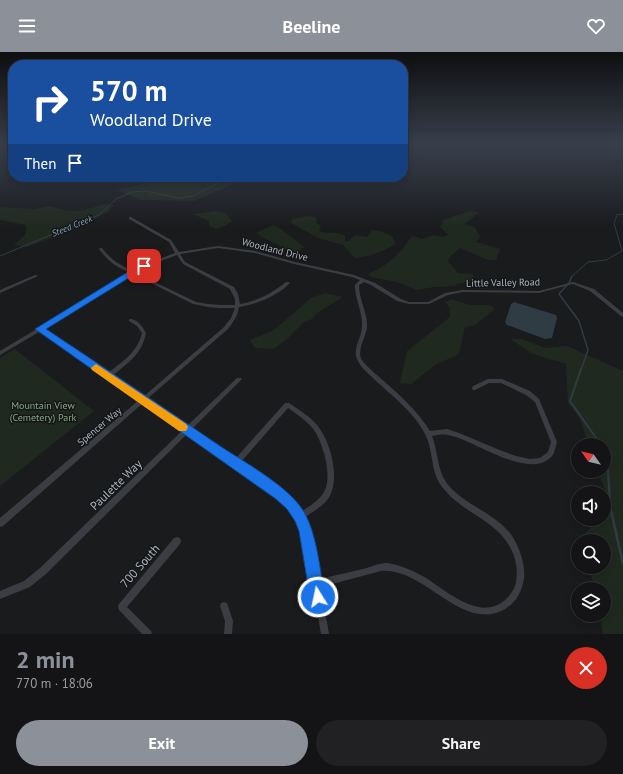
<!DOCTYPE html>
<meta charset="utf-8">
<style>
body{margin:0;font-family:"PT Sans",sans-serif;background:#212123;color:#f1f3f6;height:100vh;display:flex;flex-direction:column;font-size:15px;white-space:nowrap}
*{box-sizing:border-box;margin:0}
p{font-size:13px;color:#9d9ea1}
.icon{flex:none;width:22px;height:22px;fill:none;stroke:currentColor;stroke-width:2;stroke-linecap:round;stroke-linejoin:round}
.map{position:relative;height:582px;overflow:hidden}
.sheet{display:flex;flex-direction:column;background:#141416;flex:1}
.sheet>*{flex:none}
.top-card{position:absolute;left:8px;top:8px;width:400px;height:122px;border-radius:16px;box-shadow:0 2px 10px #0003,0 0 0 1px #333335;background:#1a4fa0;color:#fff;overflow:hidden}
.needle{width:26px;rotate:304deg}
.fabs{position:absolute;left:571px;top:386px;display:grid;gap:8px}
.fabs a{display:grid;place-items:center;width:40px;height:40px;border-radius:50%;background:#141416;box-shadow:0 2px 10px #0003,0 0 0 1px #333335;font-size:20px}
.pin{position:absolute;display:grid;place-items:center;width:34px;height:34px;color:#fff;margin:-17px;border-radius:8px;box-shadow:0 2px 6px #0006}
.me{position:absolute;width:44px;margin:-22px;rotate:350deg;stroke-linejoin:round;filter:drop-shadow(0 0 3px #0008)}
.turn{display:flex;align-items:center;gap:14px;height:84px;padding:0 16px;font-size:18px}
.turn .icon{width:52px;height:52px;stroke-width:2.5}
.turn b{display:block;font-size:28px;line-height:34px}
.then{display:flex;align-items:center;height:38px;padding:0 16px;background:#0003;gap:8px;font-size:15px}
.round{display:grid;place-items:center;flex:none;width:42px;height:42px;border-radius:21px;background:#212123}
.summary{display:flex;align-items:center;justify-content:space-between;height:68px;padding:0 16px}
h1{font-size:24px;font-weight:700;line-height:30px;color:#8c9099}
.action{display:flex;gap:8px;margin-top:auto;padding:8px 16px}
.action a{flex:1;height:46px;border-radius:24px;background:#8c9099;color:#fff;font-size:16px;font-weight:700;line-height:46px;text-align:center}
.action a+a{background:#212123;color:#f1f3f6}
header{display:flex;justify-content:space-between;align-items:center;height:52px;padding:0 16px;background:#8c9099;color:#fff;font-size:18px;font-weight:700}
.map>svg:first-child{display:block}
.green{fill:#202920}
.water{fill:#2f3c43}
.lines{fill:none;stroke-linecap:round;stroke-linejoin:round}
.stream-far3{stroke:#2f3c43;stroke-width:1}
.stream-far2{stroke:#2f3c43;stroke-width:1.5}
.stream-far1{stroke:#2f3c43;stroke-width:2}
.stream{stroke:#2f3c43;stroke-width:2.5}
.minor{fill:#3b3d42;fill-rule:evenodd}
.route{fill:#1a73e8;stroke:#114b97}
.slow{fill:#f59e0b}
.labels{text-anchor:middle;stroke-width:3;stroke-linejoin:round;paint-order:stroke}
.far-water-label{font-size:9px;font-style:italic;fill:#82a6b9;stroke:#151618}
.street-label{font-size:10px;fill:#acb4bd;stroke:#151618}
.park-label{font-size:10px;fill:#85a983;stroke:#151618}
.near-street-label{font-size:12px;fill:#acb4bd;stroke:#151618}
</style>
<header><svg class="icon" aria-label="menu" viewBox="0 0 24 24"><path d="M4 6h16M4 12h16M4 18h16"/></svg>Beeline<svg class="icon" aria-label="heart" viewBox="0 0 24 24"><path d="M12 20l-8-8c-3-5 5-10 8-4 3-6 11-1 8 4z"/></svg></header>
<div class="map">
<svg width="623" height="582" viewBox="0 0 623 582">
<rect width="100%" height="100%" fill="#1a1b1d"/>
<path class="green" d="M182 125H246L238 130 194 149 140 148 117 138 146 131Z
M105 152 114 153 108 160 74 177 28 195 14 193 26 182V173L0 168V155L35 157 49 154 68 159H79Z
M216 159 226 161 232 169 227 173 216 177 209 174V169L193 162Z
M469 159 479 160 465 172 475 175 480 185 476 190 500 197 496 208H488L460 196 450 205 448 209 458 221 473 222V229L457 232 455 234 434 235 417 238 397 230 371 225 368 222C382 216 393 208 403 196 407 192 407 188 413 184L422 187 433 183 442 185 448 183 440 175 443 168Z
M308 164 316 165 317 172 321 173 319 179C329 183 333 178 345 184V189H348L356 183 367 185 372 178 380 179 393 185 395 192C382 200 372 204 355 206L343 193 318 186 291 171 292 167Z
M273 173 281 177 304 195 294 203C283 192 267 190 256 181Z
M325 241 343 245 317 261 312 267 304 270 288 286 274 297 255 296 250 288 274 278 311 246Z
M451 247 470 253H490L495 257 475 273 465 275 459 302 435 313 411 332 400 331 407 299 450 265V256L445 250Z
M510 287H522L545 296 567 294 623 319V582H603L600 563H604V537H594L589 515H604V489H583L582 485 598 467H604V461L606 459V441L598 419H604V393H588L580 367 568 351 566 312 533 302Z
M15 297 94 359 0 434V306Z"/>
<path class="water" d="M514 250 556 263 557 266 552 286 545 287 507 273 505 270 511 252Z"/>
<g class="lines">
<path class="stream-far3" d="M0 204 99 163 116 147 132 140 146 139 178 146 193 144 230 125
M571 225 588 210 606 208 622 199 614 171 617 163 623 162"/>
<path class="stream-far2" d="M572 224 569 231 559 242 579 269 588 298 581 318"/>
<path class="stream-far1" d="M581 317 570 349 601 393
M604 398 607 402 609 435"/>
<path class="stream" d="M609 434 610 454 623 512"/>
<path class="minor" d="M129 165H131L171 188 179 200 218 194 255 199 295 210 354 223 375 231 401 247 409 250H428L445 241 463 238 539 239 573 230 594 237 623 261V265L621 264 590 239 573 232 539 241 463 240 448 243 429 252H409L397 249 371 233 364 230 359 233C359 248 368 262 367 275 366 286 356 298 362 308 366 315 381 326 387 332 403 346 418 360 430 379L447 377 459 381 502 399 516 404 530 407 540 406 548 400 551 390 535 350 526 343 501 331H489L475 338H473L472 336 473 334 488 327H502L530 339 539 347 557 390C555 395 555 401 552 404 529 430 474 387 448 383 443 382 437 383 432 384 438 399 437 417 446 430 462 452 491 459 508 479 514 485 517 493 520 500 523 509 525 518 524 527 522 539 516 551 505 557 463 582 423 514 381 519L321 535 329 582H321L313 535 311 532 312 530 305 491 297 467 289 455 278 444 188 381 46 522 30 535 0 547V539L24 529 40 516 183 378 143 351 3 474 0 475V466L139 348 39 280 0 303V299L130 221C115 214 109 210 99 197L100 196H102C112 209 119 212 133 219L143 213 175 201 169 190 129 167ZM218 196 255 201 294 212 352 225 360 228 355 233C355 248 363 261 362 274 362 286 351 298 358 309 361 316 369 322 374 327 392 344 414 360 425 382 434 399 430 421 443 436 465 464 501 468 514 504 517 513 518 524 515 534 511 544 502 553 491 555 470 560 443 537 426 526 414 519 401 513 387 511 379 511 371 515 363 517 349 520 334 524 319 527L313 491 304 466C312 460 322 455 328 447 341 428 331 391 318 374 310 364 299 358 289 351H285L235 407 192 377 242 327 241 326H237L187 374 147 347 228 277C233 270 238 264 239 255 258 252 277 244 290 231L288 230H286C272 241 258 249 240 252L238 242 234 235 185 210 180 202ZM177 203 183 212 230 237 235 247V253H220L208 252 196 250 136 221 145 215ZM133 222 193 252 208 255 220 256H235L231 266 224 275 143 345 112 324C128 311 142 302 146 281 142 274 138 267 129 267V269L137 274 142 281C137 301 123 309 108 321L43 277ZM288 356C297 362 307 369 314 378 323 391 333 425 324 440 319 449 309 454 301 460L293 451 282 440 241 410Z
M35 223H36L38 224 0 241V238Z
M177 485 180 486 181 489 180 492 127 555 151 579 152 582H142L119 558 118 555 119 552 174 486Z
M224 550 227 551 233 569 232 582H224L225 569 220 554 221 551Z"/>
</g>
<linearGradient id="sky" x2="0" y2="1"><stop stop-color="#0e0f10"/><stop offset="0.53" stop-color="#383f4c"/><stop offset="1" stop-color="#383f4c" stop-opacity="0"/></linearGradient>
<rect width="623" height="175" fill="url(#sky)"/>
<path class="route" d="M141 212 148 214 46 277C103 315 160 353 217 392 242 409 289 434 304 460 317 482 320 519 325 545L323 550 318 552 312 550 310 545 299 479 295 469 287 457 276 447 35 277Z"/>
<path class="slow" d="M96 312 186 372 188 375 186 379H179L92 318 91 316Z"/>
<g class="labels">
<g class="far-water-label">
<text transform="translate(72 174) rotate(-22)" y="3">Steed Creek</text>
</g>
<g class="street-label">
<text transform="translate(275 197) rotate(14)" y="4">Woodland Drive</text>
<text transform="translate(503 230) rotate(-1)" y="4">Little Valley Road</text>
<text transform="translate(99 374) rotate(-40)" y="4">Spencer Way</text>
</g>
<g class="park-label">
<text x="43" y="357">Mountain View<tspan x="43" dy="12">(Cemetery) Park</tspan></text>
</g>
<g class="near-street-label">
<text transform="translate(116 433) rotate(-44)" y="4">Paulette Way</text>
<text transform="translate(140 514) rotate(-49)" y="4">700 South</text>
</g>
</g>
</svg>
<div class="fabs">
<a><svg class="needle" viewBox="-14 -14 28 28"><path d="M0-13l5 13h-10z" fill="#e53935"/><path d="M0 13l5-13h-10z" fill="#9d9ea1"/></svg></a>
<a><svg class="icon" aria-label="sound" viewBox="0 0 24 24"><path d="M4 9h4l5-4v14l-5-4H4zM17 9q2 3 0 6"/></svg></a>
<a><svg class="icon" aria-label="search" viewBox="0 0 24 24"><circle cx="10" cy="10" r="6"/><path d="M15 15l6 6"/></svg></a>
<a><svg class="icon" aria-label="layers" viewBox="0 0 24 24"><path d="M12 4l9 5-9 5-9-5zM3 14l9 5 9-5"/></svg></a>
</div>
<div class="pin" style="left:144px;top:214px;background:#d93025"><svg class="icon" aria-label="arrive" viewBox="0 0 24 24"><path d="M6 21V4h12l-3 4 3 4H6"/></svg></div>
<svg class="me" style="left:318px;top:545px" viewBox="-20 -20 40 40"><circle r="17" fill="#1a73e8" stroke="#fff" stroke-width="3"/><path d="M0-11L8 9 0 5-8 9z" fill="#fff"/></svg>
<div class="top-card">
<div class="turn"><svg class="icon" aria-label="right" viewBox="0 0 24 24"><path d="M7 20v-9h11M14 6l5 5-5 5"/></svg><div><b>570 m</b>Woodland Drive</div></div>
<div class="then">Then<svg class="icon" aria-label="arrive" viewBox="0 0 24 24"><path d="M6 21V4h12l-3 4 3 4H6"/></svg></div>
</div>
</div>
<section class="sheet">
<div class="summary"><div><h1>2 min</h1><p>770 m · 18:06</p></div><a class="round" style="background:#d93025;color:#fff"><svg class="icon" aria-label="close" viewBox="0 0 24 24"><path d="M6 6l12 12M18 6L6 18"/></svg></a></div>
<div class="action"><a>Exit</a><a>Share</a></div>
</section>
